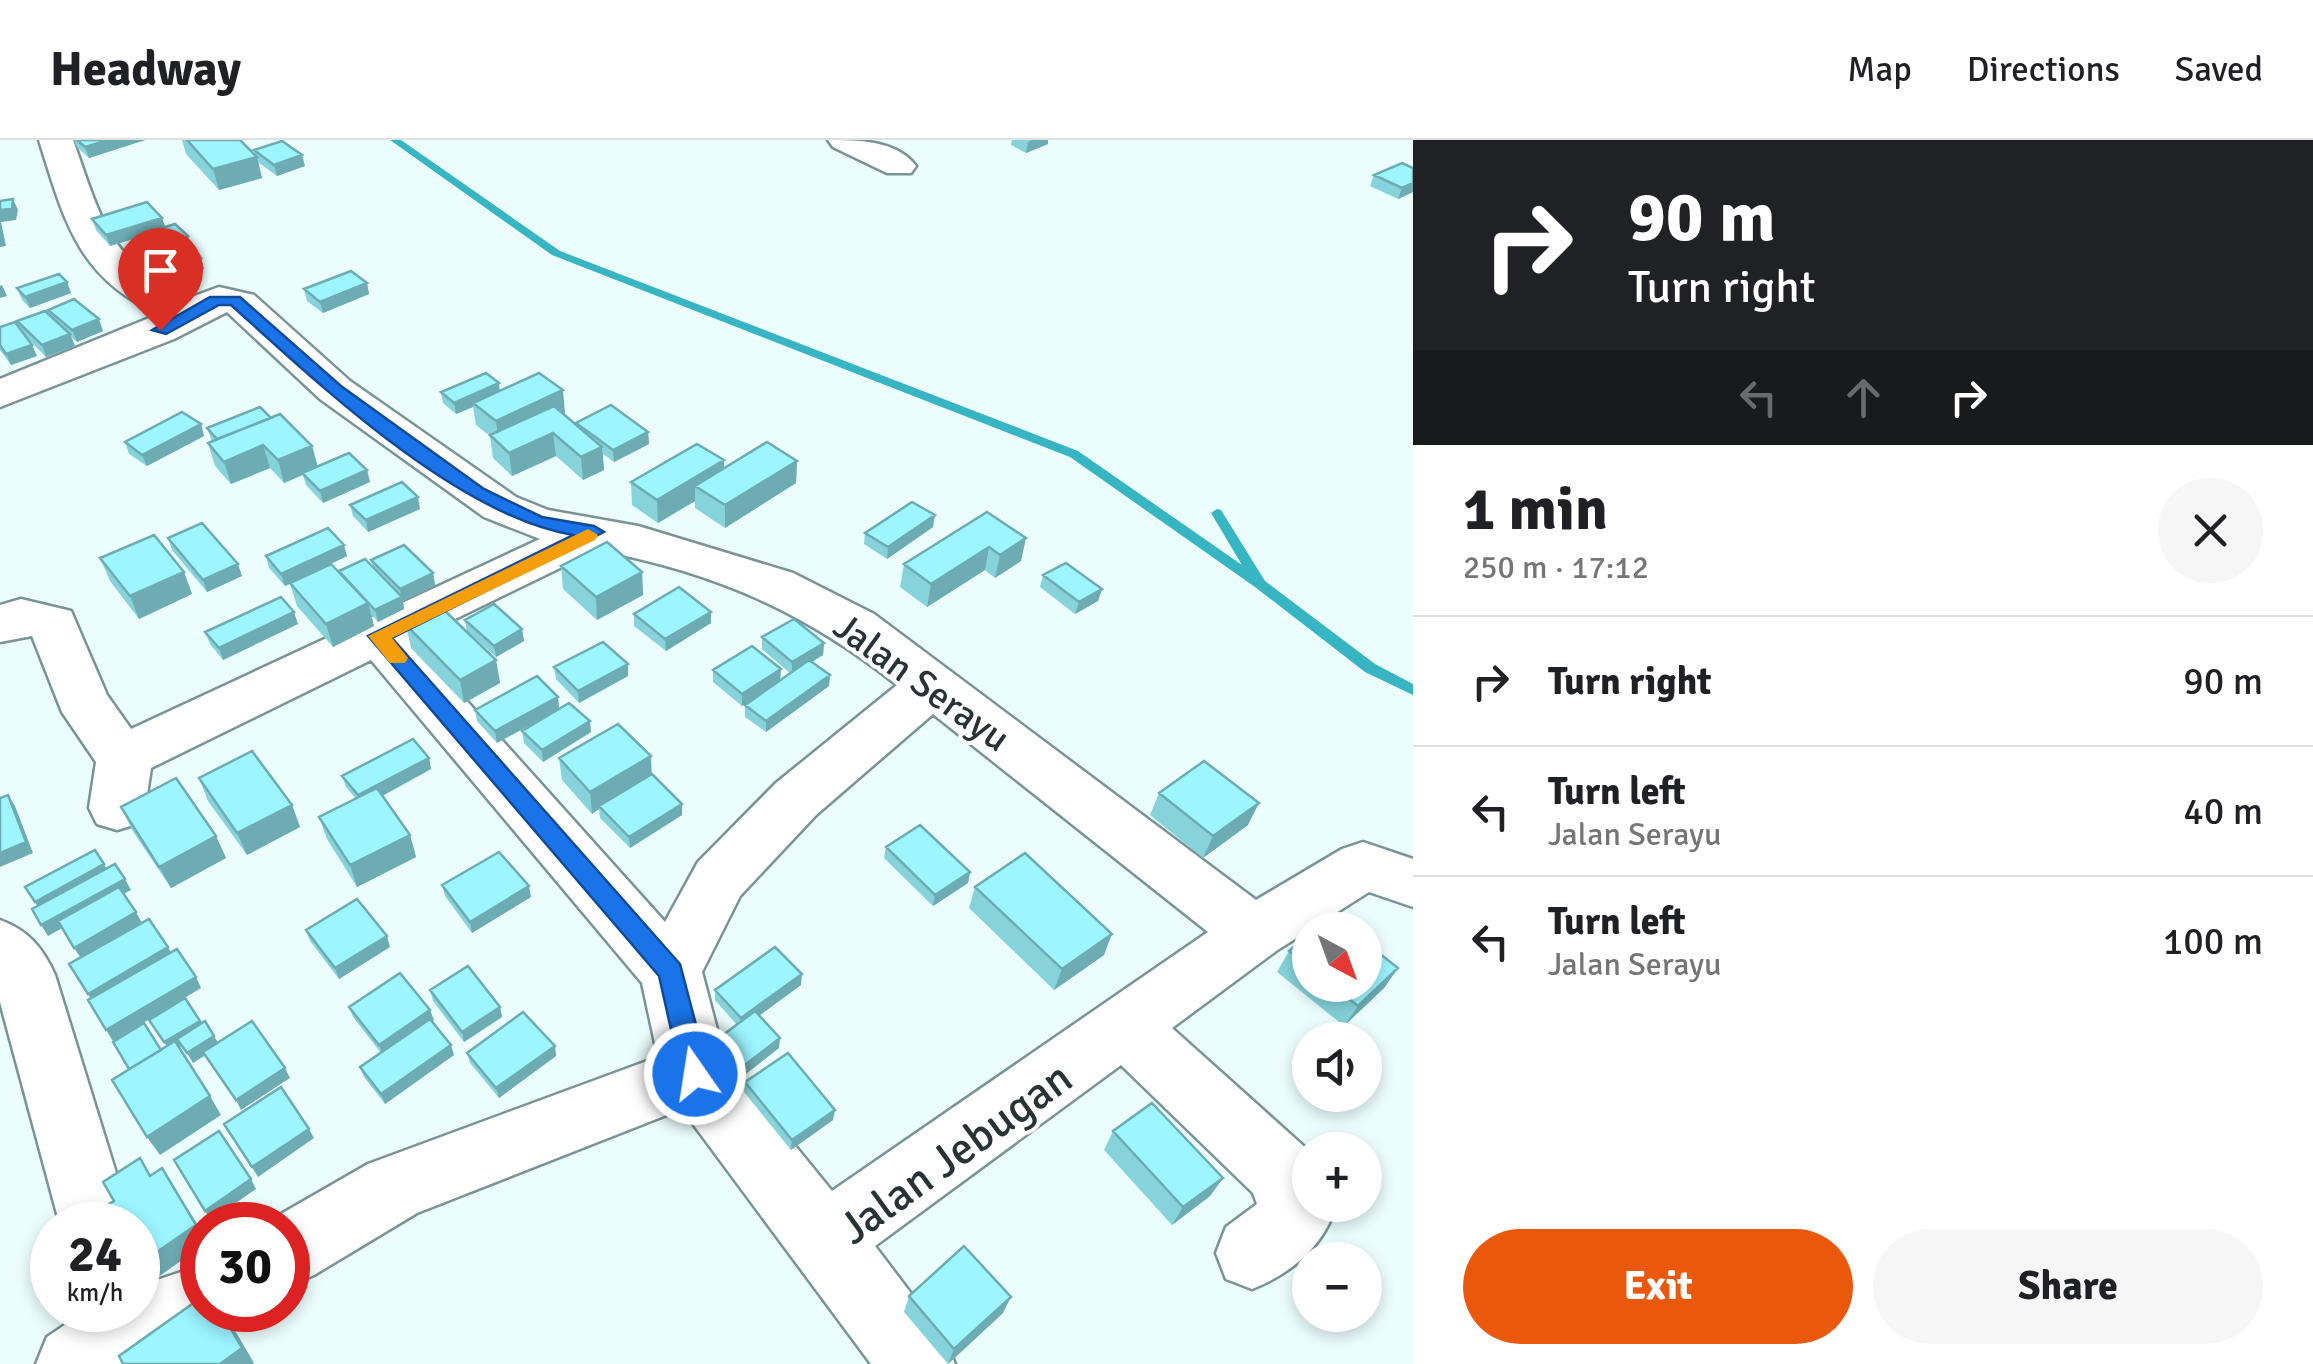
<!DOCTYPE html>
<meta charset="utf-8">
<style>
body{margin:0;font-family:Signika,sans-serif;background:#f6f6f6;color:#202124;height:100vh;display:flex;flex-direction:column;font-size:38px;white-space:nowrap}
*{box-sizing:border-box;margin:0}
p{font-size:32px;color:#757577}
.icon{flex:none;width:55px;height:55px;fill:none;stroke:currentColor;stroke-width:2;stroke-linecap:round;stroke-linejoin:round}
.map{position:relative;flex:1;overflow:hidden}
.drawer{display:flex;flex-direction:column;background:#fff;width:900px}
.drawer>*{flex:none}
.top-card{background:#202124;color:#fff;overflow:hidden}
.needle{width:65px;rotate:139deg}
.tools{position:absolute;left:1292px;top:772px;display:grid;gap:20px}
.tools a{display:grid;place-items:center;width:90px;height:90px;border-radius:50%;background:#fff;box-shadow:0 5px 15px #0003;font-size:50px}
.speed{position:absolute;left:30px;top:1062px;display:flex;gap:20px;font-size:50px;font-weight:700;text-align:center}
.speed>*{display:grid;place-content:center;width:130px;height:130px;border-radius:50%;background:#fff;box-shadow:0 5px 15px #0003;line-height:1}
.speed small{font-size:25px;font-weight:400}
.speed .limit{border:15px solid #d22;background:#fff;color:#111}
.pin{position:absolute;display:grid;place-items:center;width:85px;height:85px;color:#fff;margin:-102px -42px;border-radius:50% 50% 50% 0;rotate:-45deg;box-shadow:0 0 10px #0007}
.pin .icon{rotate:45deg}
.me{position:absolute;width:110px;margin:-55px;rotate:347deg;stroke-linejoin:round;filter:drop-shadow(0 0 8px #0008)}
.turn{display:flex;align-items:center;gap:35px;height:210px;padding:0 50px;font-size:45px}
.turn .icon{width:130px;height:130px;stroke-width:2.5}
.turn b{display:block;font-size:70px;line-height:85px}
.lanes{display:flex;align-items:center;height:95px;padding:0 50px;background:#0003;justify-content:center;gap:50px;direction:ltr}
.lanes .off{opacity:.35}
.round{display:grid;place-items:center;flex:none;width:105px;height:105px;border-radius:52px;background:#f6f6f6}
.head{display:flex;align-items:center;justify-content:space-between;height:170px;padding:0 50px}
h1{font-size:60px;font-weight:700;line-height:75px}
.cta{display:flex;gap:20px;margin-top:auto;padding:20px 50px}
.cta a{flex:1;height:115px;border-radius:60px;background:#ea580c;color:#fff;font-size:40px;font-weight:700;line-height:115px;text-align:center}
.cta a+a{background:#f6f6f6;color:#202124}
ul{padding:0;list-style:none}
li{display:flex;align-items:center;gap:30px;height:130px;padding:0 50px;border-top:2px solid #e0e0e0}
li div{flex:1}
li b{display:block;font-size:38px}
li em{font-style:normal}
header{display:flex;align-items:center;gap:60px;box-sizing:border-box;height:140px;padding:0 50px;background:#fff;border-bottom:2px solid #e0e0e0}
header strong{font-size:48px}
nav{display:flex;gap:55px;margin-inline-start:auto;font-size:35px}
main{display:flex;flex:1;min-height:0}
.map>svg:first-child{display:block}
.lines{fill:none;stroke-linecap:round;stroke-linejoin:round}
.stream{fill:#38b5c2;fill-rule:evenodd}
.minor-casing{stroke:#799496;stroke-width:5}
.minor{fill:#fff;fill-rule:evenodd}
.wall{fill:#86d3db}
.shaded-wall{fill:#6dacb2}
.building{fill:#9cf5ff;stroke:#6dacb2;stroke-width:2.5}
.route{fill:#1a73e8;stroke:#114b97;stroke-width:2.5}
.slow{fill:#f59e0b}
.labels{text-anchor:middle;stroke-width:8;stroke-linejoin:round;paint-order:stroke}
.street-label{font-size:38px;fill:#283335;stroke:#fff}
.near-street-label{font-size:45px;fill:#283335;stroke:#fff}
</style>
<header>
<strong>Headway</strong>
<nav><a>Map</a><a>Directions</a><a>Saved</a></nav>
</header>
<main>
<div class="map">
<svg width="1413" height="1224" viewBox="0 0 1413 1224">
<rect width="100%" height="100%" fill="#ecfdfe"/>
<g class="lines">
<path class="stream" d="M390 0H401L560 111 1078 311 1242 425 1211 373 1217 369 1221 370 1265 441 1375 524 1413 544V555L1365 532 1255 447 1070 317 552 115Z"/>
<g class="minor-casing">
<path id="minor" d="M39 0H73C100 76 109 124 189 158L219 147 254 155 350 241 516 357 548 370 638 386 793 433 874 474 1256 760 1342 709 1363 702 1413 719V767L1369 752 1276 811 1172 888 1308 1010 1310 1065H1328L1332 1077C1317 1112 1287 1135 1252 1149L1226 1139 1216 1113 1226 1087 1257 1064 1253 1053 1121 925 875 1106 944 1197 955 1224H871L682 969 417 1073 314 1135 288 1146V1085H262L368 1024 658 917 642 843 371 520 151 628 145 668 137 684 117 690 97 684 89 668 96 622 62 572 32 496 0 502V465L21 459 71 471 107 555 131 589 540 399 484 377 320 259 227 172 174 199 0 267V239L159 174C77 138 64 79 39 0ZM597 410C714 432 804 471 897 545L776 643 698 722 665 782 412 500ZM933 574 1208 792 832 1051 725 920 702 832 740 756 816 675Z
M828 0C857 0 897 0 916 26L911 33H887L833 7Z
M0 780C28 790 43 808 55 835L132 1085H60L0 862Z
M202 1125V1170H236L228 1188 145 1224H36L47 1197 87 1170H138V1138L148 1143Z"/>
</g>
<use href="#minor" class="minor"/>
</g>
<path class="wall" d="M74 0H145L89 18 77 7Z
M182 0H240L255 15 254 10 305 26 277 36 258 22 262 38 219 50 186 14Z
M1012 0H1048V4L1026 13 1011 5Z
M1413 28V52L1398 59 1370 46 1374 35Z
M92 79 165 87 188 96 191 105 201 118 204 129 148 145 137 127 133 116 162 108 156 102 153 93 110 106 96 90Z
M67 142 71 153 30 168 22 160 17 148Z
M367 143 369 154 323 173 307 161 304 149Z
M48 170 103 191 77 202 71 197 75 206 46 217 24 195 32 205 37 216 11 225 0 210V187L21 191 17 181 50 175Z
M500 250 565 273 563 274 576 285V283L648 292 649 304 614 322 603 314 604 330 583 340 556 316 512 336 493 318 490 296 476 285 473 267 456 274 443 263 441 252Z
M271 278 312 306 318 327 367 330 370 342 323 363 306 345 303 335 284 343 270 328 231 344 215 326 208 303 212 301 207 288Z
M201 284 204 296 147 326 129 314 125 302Z
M797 321 796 343 725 388 695 368V361L658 383 632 365 631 342 724 328Z
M350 365 420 369 368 392 353 376Z
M987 372 1021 421 995 438 985 430 927 467 900 447 904 424Z
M933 387 887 419 864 404 865 393Z
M168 398 242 436 207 452 172 410Z
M266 416H347L312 433H339L373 427 371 420 433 433 435 445 403 461 404 469 378 482 371 474 374 486 333 507 297 466 290 444 285 446 269 428Z
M100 418 184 432 192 454 139 479 110 441Z
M561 426 642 432 643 455 597 480 563 449Z
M1043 435 1102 449 1098 461 1075 474 1040 447Z
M634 474 711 483 666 511 634 486Z
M465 480 522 489 524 501 496 517 468 492 496 520 500 543 464 563 411 508 406 485 467 492Z
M298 484 223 520 210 504 205 492Z
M762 497 824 503 823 515 812 522 830 535 829 546 766 592 745 577V565L775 544 742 566 713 542V530L781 529 780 540 790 533 762 509Z
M554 527 628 536 579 563 556 539Z
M558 557 559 569 591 592 543 622 524 603 522 591 557 570 497 603 477 581 475 570Z
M429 618 431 629 382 656 410 695 416 717 357 747 327 699 319 677 356 659 346 647 342 636Z
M559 618 652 634 682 664V675L630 708 600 678 599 669 592 674 562 640Z
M199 638 292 665 300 687 247 715 208 661Z
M1159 653 1248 685 1203 718 1150 675Z
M121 667 216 696 226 718 171 748 132 690Z
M886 707 970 732 968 743 933 766 884 718Z
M442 745 531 757 472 793 445 756Z
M975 747 1104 815 1054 850 969 768Z
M306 790 390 807 339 839 310 801Z
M1310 793V845H1365L1398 828 1384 848 1344 886 1277 832 1289 811Z
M801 845 759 876 779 908 733 944 707 918V907L737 885 715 860V850Z
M430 850 500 867 502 877 464 902 433 861Z
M349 867 434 880 431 881 454 915 385 964 364 937 360 927 381 913 353 877Z
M555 906 556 916 499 958 470 923 467 913Z
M745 942 833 980 791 1010 744 952Z
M1113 991 1223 1038 1210 1056 1172 1085 1104 1010Z
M909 1156 1003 1173 948 1224 904 1172Z"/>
<path class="shaded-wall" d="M108 0H145L89 18 85 7Z
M1032 0H1048V4L1026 13 1028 2Z
M302 15 305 26 277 36 274 25Z
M257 17 262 38 219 50 213 29Z
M1413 43V52L1398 59 1402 48Z
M13 59 18 70 16 80 1 82 6 106 0 107V70Z
M162 78 166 89 110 106 106 95Z
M188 96 192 107 169 115 165 103Z
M201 118 204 129 148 145 145 134Z
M67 142 71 153 30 168 25 157Z
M367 143 369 154 323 173 320 162Z
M2 145 7 156 0 158V146Z
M99 179 103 191 77 202 72 190Z
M70 194 75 206 46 217 42 205Z
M32 205 37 216 11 225 6 214Z
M499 243 500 255 473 263V267L456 274 454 263Z
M563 250 565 273 499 304 496 281Z
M201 284 204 296 147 326 142 315Z
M648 292 649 304 614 322 613 310Z
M553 293 556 316 512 336 509 313Z
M263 305 270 328 231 344 224 322Z
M312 306 318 328 284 343 278 320Z
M602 307 604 330 583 340 581 317Z
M724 320V343L695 346V361L658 383 657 360Z
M797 321 796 343 725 388V365Z
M367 330 370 342 323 363 320 351Z
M418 357 420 369 368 392 366 380Z
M935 375 933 387 887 419 888 407Z
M1026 398 1021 421 995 438 1000 415Z
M344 405 347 416 285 446 281 434Z
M989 407 985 430 927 467 931 444Z
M238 424 242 436 207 452 203 440Z
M184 432 192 454 139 479 130 456Z
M642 432 643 455 597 480 596 457Z
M433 433 435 445 403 461 404 469 378 482 375 470 401 457 400 449Z
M1102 449 1098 461 1075 474 1079 462Z
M368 463 374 486 333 507 326 484Z
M294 472 298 484 223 520 219 508Z
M711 472V483L666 511 665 499Z
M522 489 524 501 496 517 494 506Z
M824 503 823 515 792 534V522Z
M496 520 500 543 464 563 460 540Z
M628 524V536L579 563 578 551Z
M781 529 780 541 742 566V554Z
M830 535 829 546 766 592V581Z
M558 557 559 569 497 603 495 591Z
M590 581 591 592 543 622 542 610Z
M651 616 652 639 599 666V669L592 674 590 652Z
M429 618 431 629 362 667 358 655Z
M8 655 15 666 33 713 0 727V713Z
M1259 663 1248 685 1203 718 1213 696Z
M682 664V675L630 708 629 697Z
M292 665 300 687 247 715 237 693Z
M410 695 416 717 357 747 350 725Z
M216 696 226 718 171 748 159 727Z
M104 724 110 736 42 774 35 762Z
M970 732 968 743 933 766 935 755Z
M125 739 131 750 48 796 41 785Z
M529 746 531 757 472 793 470 782Z
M136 772 142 783 81 818 74 808Z
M1112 794 1104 815 1054 850 1062 829Z
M387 796 390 807 339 839 335 828Z
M168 807 174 818 95 865 88 854Z
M1398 828 1384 848 1344 886 1358 866Z
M802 834 801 845 741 889V878Z
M196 837 201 848 113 901 106 890Z
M500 867 502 877 464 902 462 892Z
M430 870 434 880 383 915 379 905Z
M200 881 205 891 171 913 164 902Z
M214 896 220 906 193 923 187 913Z
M780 898 779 908 733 944V934Z
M451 905 454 915 385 964 381 954Z
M555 906 556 916 499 958 496 948Z
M285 928 290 938 241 970 236 960Z
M210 956 221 975 160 1015 147 997Z
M835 970 833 980 791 1010 792 1000Z
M309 989 314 998 258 1037 252 1027Z
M162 1028 202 1092V1106L151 1142 138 1125Z
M1223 1038 1210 1056 1172 1085 1183 1067Z
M251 1039 256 1049 211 1080 205 1071Z
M1011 1157 1003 1173 948 1224 954 1209Z
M220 1170H223L254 1223 253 1224H220Z"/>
<path class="building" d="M77 0H108L85 7Z
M187 0H240L257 17 213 29Z
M282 1 302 15 274 25 254 10Z
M1402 23 1413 28V43L1402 48 1374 35Z
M13 59 12 69 0 70V61Z
M147 62 162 78 106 95 92 79Z
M175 84 188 96 165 103 152 91Z
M188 101 201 118 145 134 133 116Z
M351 131 367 143 320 162 304 149Z
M59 134 67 142 25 157 17 148Z
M74 159 99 179 72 190 48 170Z
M45 171 70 194 42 205 17 181Z
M15 182 32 205 6 214 0 205V187Z
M486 233 499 243 454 263 441 252Z
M539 233 563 250 496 281 473 263Z
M611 265 648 292 613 310 576 283Z
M554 266 602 307 581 317 553 293 509 313 490 295Z
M260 267 271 278 217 299 207 288Z
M182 272 201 284 142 315 125 302Z
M280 274 312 306 278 320 263 305 224 322 208 303Z
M767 302 797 321 725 365 695 346Z
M697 304 724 320 657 360 631 342Z
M349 313 367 330 320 351 302 333Z
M402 342 418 357 366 380 350 365Z
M912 362 935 375 888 407 865 393Z
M987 372 1026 398 1000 415 989 407 931 444 904 424Z
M202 383 238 424 203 440 168 398Z
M328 388 344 405 281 434 266 416Z
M154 395 184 432 130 456 100 418Z
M607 402 642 432 596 457 561 426Z
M404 405 433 433 400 449 371 420Z
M365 419 402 457 375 470 339 431Z
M1066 423 1102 449 1079 462 1043 435Z
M331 424 368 463 326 484 290 443Z
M679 447 711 472 665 499 634 474Z
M281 457 294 472 219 508 205 492Z
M494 464 522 489 494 506 465 480Z
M441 467 496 520 460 540 406 485Z
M794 479 824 503 792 522 762 497Z
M603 502 628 524 578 551 554 527Z
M752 506 781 529 742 554 713 530Z
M809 520 830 535 766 581 745 565Z
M537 536 558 557 495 591 475 570Z
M569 563 590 581 542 610 522 591Z
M618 584 651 616 590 652 559 618Z
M413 599 429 618 358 655 342 636Z
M252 611 292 665 237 693 199 638Z
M1204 621 1259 663 1213 696 1159 653Z
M652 634 682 664 629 697 599 666Z
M176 638 216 696 159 727 121 667Z
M377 648 410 695 350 725 319 677Z
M8 655 26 702 0 713V658Z
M920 685 970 732 935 755 886 707Z
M95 710 104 724 35 762 25 747Z
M499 712 529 746 470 782 442 745Z
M1025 713 1112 794 1062 829 975 747Z
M115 724 125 739 41 785 32 769Z
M119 747 136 772 74 808 58 781Z
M357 759 387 796 335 828 306 790Z
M1330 775 1349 790H1313Z
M149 779 168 807 88 854 69 824Z
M1310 793V827L1289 811Z
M1365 802 1398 828 1358 866 1332 845H1365Z
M775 807 802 834 741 878 715 850Z
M177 809 196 837 106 890 88 860Z
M468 826 500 867 462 892 430 850Z
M400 833 430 870 379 905 349 867Z
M185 858 200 881 164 902 149 880Z
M755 871 780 898 733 934 707 907Z
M523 872 555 906 496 948 467 913Z
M430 879 451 905 381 954 360 927Z
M205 881 214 896 187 913 177 899Z
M252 881 285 928 236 960 203 912Z
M144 883 161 910 129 929 113 902Z
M175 901 210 956 147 997 112 940Z
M788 913 835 970 792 1000 745 942Z
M281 947 309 989 252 1027 224 984Z
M1152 963 1223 1038 1183 1067 1113 991Z
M219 991 251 1039 205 1071 174 1020Z
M140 1018 150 1036 162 1028 196 1085 138 1125V1085H114L103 1067 114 1061 103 1042Z
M964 1106 1011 1157 954 1209 909 1156Z
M202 1157V1170H220L242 1208 220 1224H123L119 1216Z"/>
<path class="route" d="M210 157H240L341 246 484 349 542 377 594 386 604 392 392 498 680 824 709 934 705 943 695 947 685 943 681 934 659 836 368 496 573 395C456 375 319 244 231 165H219L166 194 152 190Z"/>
<path class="slow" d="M588 389 598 395 595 400 392 498 408 518 405 523H390L368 496Z"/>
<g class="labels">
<g class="street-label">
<text transform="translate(922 542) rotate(36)" y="13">Jalan Serayu</text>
</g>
<g class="near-street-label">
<text transform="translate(955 1012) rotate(-36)" y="16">Jalan Jebugan</text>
</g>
</g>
</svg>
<div class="tools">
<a><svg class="needle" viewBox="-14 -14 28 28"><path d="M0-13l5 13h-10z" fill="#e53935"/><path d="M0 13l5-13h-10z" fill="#757577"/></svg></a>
<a><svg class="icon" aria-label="sound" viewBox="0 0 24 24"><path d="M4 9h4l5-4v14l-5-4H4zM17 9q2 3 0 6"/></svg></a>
<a>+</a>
<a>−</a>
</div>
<div class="speed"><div>24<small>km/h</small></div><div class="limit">30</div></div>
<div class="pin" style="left:160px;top:190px;background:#d93025"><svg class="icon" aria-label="arrive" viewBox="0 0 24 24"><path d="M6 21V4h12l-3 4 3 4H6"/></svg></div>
<svg class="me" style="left:695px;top:934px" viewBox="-20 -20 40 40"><circle r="17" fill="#1a73e8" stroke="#fff" stroke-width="3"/><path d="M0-11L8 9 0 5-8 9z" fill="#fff"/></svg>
</div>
<section class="drawer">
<div class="top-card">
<div class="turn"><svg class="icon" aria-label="right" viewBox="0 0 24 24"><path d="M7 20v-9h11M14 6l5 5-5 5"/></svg><div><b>90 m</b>Turn right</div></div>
<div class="lanes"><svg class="icon off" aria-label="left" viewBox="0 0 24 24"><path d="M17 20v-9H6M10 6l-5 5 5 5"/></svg><svg class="icon off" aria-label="ahead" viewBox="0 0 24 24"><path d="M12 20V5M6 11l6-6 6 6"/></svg><svg class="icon" aria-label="right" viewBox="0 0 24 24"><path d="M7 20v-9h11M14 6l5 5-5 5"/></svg></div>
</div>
<div class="head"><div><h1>1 min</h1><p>250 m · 17:12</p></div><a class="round"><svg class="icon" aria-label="close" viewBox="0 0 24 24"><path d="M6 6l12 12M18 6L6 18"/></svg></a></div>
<ul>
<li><svg class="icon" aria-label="right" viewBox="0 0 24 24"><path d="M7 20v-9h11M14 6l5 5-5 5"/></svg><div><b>Turn right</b></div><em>90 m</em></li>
<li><svg class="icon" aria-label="left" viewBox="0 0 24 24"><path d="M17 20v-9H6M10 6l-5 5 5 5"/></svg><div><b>Turn left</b><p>Jalan Serayu</p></div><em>40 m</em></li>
<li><svg class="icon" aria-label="left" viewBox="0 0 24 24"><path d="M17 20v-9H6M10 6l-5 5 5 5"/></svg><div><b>Turn left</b><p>Jalan Serayu</p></div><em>100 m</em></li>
</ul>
<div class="cta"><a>Exit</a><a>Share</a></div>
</section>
</main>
